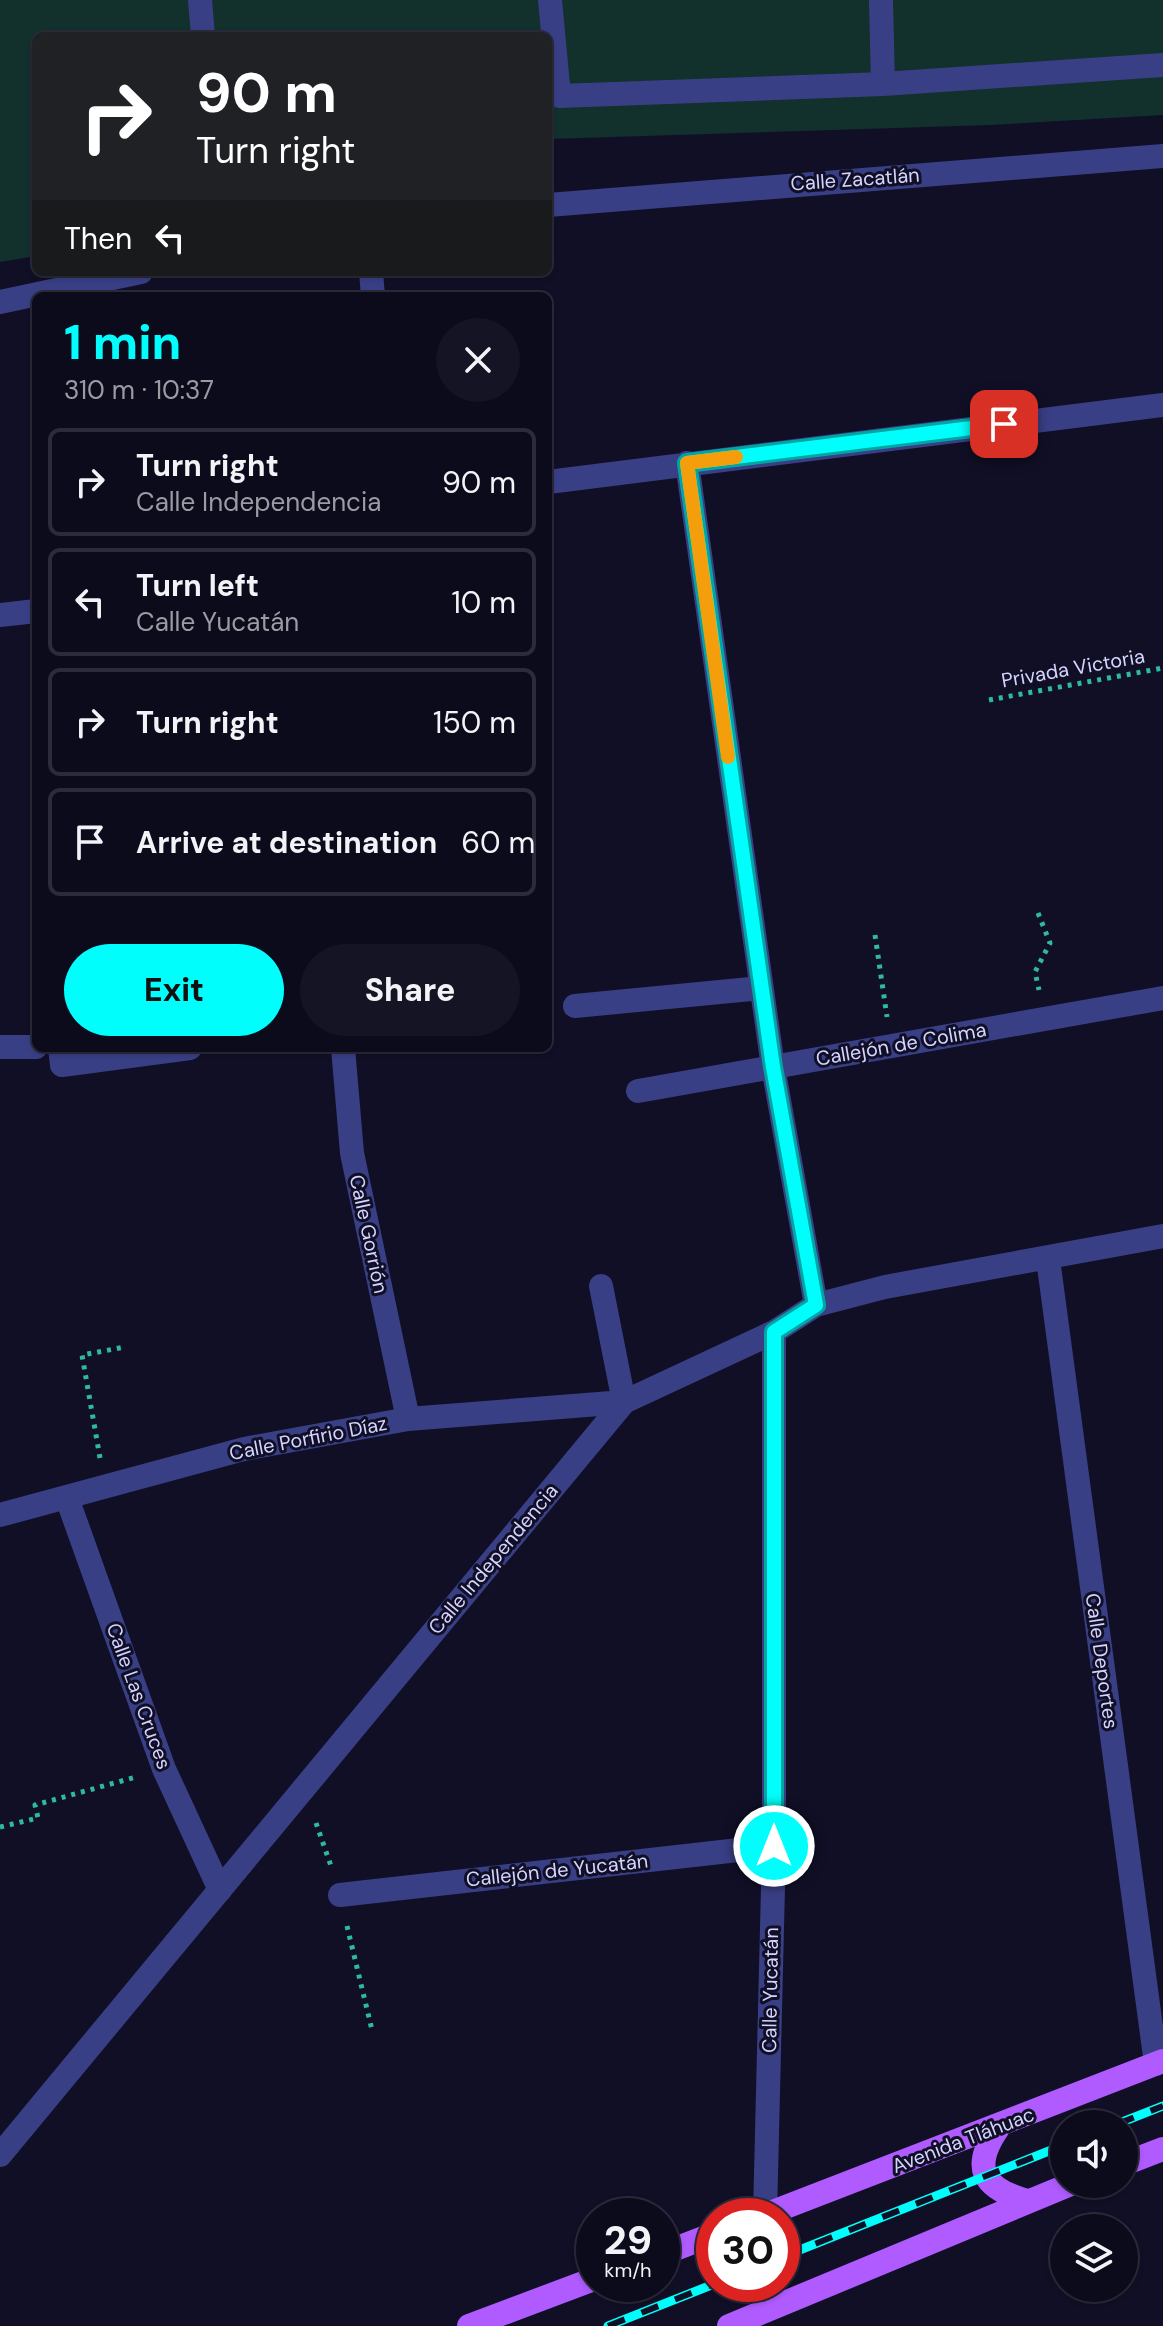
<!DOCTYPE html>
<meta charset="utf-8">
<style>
body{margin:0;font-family:"DM Sans",sans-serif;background:#151425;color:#f1f3f6;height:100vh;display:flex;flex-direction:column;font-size:30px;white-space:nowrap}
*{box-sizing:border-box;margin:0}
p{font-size:26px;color:#9a9ba3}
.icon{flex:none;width:44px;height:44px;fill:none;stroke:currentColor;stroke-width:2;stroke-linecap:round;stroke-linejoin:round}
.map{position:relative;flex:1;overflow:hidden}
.drawer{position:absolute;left:32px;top:292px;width:520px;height:760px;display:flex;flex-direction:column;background:#0c0b1c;border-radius:12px;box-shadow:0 2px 6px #0004,0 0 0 2px #2c2b3b}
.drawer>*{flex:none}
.banner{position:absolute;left:32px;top:32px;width:520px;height:244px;border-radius:12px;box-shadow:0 2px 6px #0004,0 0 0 2px #2c2b3b;background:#202124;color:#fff;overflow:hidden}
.buttons{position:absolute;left:1050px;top:2110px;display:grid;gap:16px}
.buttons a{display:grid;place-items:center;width:88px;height:88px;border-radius:50%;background:#0c0b1c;box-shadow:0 2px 6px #0004,0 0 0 2px #2c2b3b;font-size:40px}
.speed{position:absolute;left:576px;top:2198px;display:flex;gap:16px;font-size:40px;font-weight:700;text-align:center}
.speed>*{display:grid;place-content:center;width:104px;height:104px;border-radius:50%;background:#0c0b1c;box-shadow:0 2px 6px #0004,0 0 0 2px #2c2b3b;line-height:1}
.speed small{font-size:20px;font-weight:400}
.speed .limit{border:12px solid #d22;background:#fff;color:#111}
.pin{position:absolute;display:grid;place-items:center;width:68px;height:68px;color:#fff;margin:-34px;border-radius:16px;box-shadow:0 4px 12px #0006}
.me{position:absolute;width:88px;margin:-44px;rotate:0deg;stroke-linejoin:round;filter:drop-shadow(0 0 6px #0008)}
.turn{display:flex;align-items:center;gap:28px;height:168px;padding:0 32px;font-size:36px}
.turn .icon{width:104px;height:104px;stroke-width:2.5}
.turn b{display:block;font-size:56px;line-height:68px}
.then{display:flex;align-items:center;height:76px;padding:0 32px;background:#0003;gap:16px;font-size:30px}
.round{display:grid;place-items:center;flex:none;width:84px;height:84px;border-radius:42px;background:#151425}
.overview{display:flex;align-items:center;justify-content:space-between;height:136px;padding:0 32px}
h1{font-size:48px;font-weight:800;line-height:60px;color:#00fffc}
.action{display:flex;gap:16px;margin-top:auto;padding:16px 32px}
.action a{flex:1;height:92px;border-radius:48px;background:#00fffc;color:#111;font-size:32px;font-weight:800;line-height:92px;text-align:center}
.action a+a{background:#151425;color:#f1f3f6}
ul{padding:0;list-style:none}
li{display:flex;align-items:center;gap:24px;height:108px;margin:0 16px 12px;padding:0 16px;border:4px solid #2c2b3b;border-radius:12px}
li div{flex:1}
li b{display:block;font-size:30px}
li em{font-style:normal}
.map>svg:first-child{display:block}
.green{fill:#12302c}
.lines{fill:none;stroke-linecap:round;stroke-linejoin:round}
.path{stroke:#2eb9a1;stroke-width:5;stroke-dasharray:4 6;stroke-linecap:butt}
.minor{stroke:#393f85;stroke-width:24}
.major{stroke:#af5bff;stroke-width:24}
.rail-casing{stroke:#00fffc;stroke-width:9}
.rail{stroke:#100f26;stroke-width:6;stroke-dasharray:18;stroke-linecap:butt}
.route-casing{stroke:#00a6a4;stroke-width:20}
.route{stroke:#00fffc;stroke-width:14}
.slow{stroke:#f59e0b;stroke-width:14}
.labels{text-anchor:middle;stroke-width:6;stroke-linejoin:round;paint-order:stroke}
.street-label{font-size:20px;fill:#d4d4ff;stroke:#100f26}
</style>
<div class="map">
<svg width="1163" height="2326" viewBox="0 0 1163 2326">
<rect width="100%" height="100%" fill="#100f26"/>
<path class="green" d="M0 0H1163V115L991 125 548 139V36H36V256L0 262Z"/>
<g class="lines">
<path class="path" d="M989 700 1163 668
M1038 913 1050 943 1035 972 1039 990
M875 935 887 1017
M100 1458 82 1355 125 1347
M316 1823 331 1866
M0 1827 38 1818 35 1805 136 1777
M347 1926 372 2030"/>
<path class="minor" d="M200 0 203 36
M550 0 559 96 883 84 1163 65
M881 0 883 84
M548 205 1163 156
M371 272 373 296
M0 302 141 272
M687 463 773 1067 816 1305
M548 482 1163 405
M0 615 36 611
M575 1006 761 988
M0 1047H36
M60 1048 62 1065 190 1048
M343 1048 352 1153 408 1419
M638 1091 1163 998
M1048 1259 1156 2064
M67 1498 164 1769 220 1890
M0 1515 244 1449 408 1419 624 1402 601 1286
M340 1895 774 1846
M0 2155 624 1402 774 1332 816 1305 885 1287 1163 1236
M765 2215 774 1846V1332"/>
<path class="major" d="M998 2128C971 2168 982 2188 1027 2201
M1124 2164 1163 2149
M762 2216 1163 2061
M662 2254 714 2234
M469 2326 594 2279
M729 2326 1071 2184"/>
<g class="rail-casing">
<path id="rail" d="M1117 2124 1163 2106
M782 2257 1064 2145
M608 2326 714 2284"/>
</g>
<use href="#rail" class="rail"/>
</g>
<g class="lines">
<g class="route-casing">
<path id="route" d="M774 1846V1332L816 1305 773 1067 687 463 1004 424"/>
</g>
<use href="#route" class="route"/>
<path class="slow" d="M728 757 687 463 736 457"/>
</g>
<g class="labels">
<g class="street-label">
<text transform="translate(855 179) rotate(-4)" y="7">Calle Zacatlán</text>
<text transform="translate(1073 668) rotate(-10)" y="7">Privada Victoria</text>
<text transform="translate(901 1044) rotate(-10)" y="7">Callejón de Colima</text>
<text transform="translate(369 1234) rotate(78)" y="7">Calle Gorrión</text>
<text transform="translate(308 1438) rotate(-11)" y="7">Calle Porfirio Díaz</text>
<text transform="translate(493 1559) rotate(-50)" y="7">Calle Independencia</text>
<text transform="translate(1102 1661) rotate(82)" y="7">Calle Deportes</text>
<text transform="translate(139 1696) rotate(70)" y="7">Calle Las Cruces</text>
<text transform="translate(557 1870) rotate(-6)" y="7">Callejón de Yucatán</text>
<text transform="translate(770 1990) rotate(-89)" y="7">Calle Yucatán</text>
<text transform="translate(963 2140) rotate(-21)" y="7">Avenida Tláhuac</text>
</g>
</g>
</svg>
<div class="buttons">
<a><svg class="icon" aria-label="sound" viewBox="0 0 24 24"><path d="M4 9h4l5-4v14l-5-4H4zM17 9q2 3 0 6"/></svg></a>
<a><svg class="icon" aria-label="layers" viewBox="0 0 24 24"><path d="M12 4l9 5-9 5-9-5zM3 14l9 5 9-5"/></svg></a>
</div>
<div class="speed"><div>29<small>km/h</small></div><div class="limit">30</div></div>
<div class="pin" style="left:1004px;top:424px;background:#d93025"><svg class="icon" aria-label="arrive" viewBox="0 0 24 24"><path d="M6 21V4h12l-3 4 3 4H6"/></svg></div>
<svg class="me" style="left:774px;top:1846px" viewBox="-20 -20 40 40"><circle r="17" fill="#00fffc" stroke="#fff" stroke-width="3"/><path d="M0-11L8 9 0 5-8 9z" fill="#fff"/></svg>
<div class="banner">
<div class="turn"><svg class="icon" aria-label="right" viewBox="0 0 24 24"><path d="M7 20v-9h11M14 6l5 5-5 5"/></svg><div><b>90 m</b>Turn right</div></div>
<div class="then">Then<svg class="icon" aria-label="left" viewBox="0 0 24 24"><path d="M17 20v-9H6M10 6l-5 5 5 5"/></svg></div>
</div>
<section class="drawer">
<div class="overview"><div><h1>1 min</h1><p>310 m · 10:37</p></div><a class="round"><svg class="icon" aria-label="close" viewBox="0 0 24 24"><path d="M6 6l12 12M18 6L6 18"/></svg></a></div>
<ul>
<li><svg class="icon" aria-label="right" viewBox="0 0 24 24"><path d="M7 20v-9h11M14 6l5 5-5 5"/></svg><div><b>Turn right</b><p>Calle Independencia</p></div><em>90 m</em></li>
<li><svg class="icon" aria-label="left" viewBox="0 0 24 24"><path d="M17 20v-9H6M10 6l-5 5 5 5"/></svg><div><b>Turn left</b><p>Calle Yucatán</p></div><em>10 m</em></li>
<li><svg class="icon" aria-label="right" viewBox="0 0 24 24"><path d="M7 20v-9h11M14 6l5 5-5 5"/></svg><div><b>Turn right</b></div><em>150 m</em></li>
<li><svg class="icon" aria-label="arrive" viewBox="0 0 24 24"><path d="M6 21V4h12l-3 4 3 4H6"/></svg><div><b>Arrive at destination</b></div><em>60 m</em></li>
</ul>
<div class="action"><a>Exit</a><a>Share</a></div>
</section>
</div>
